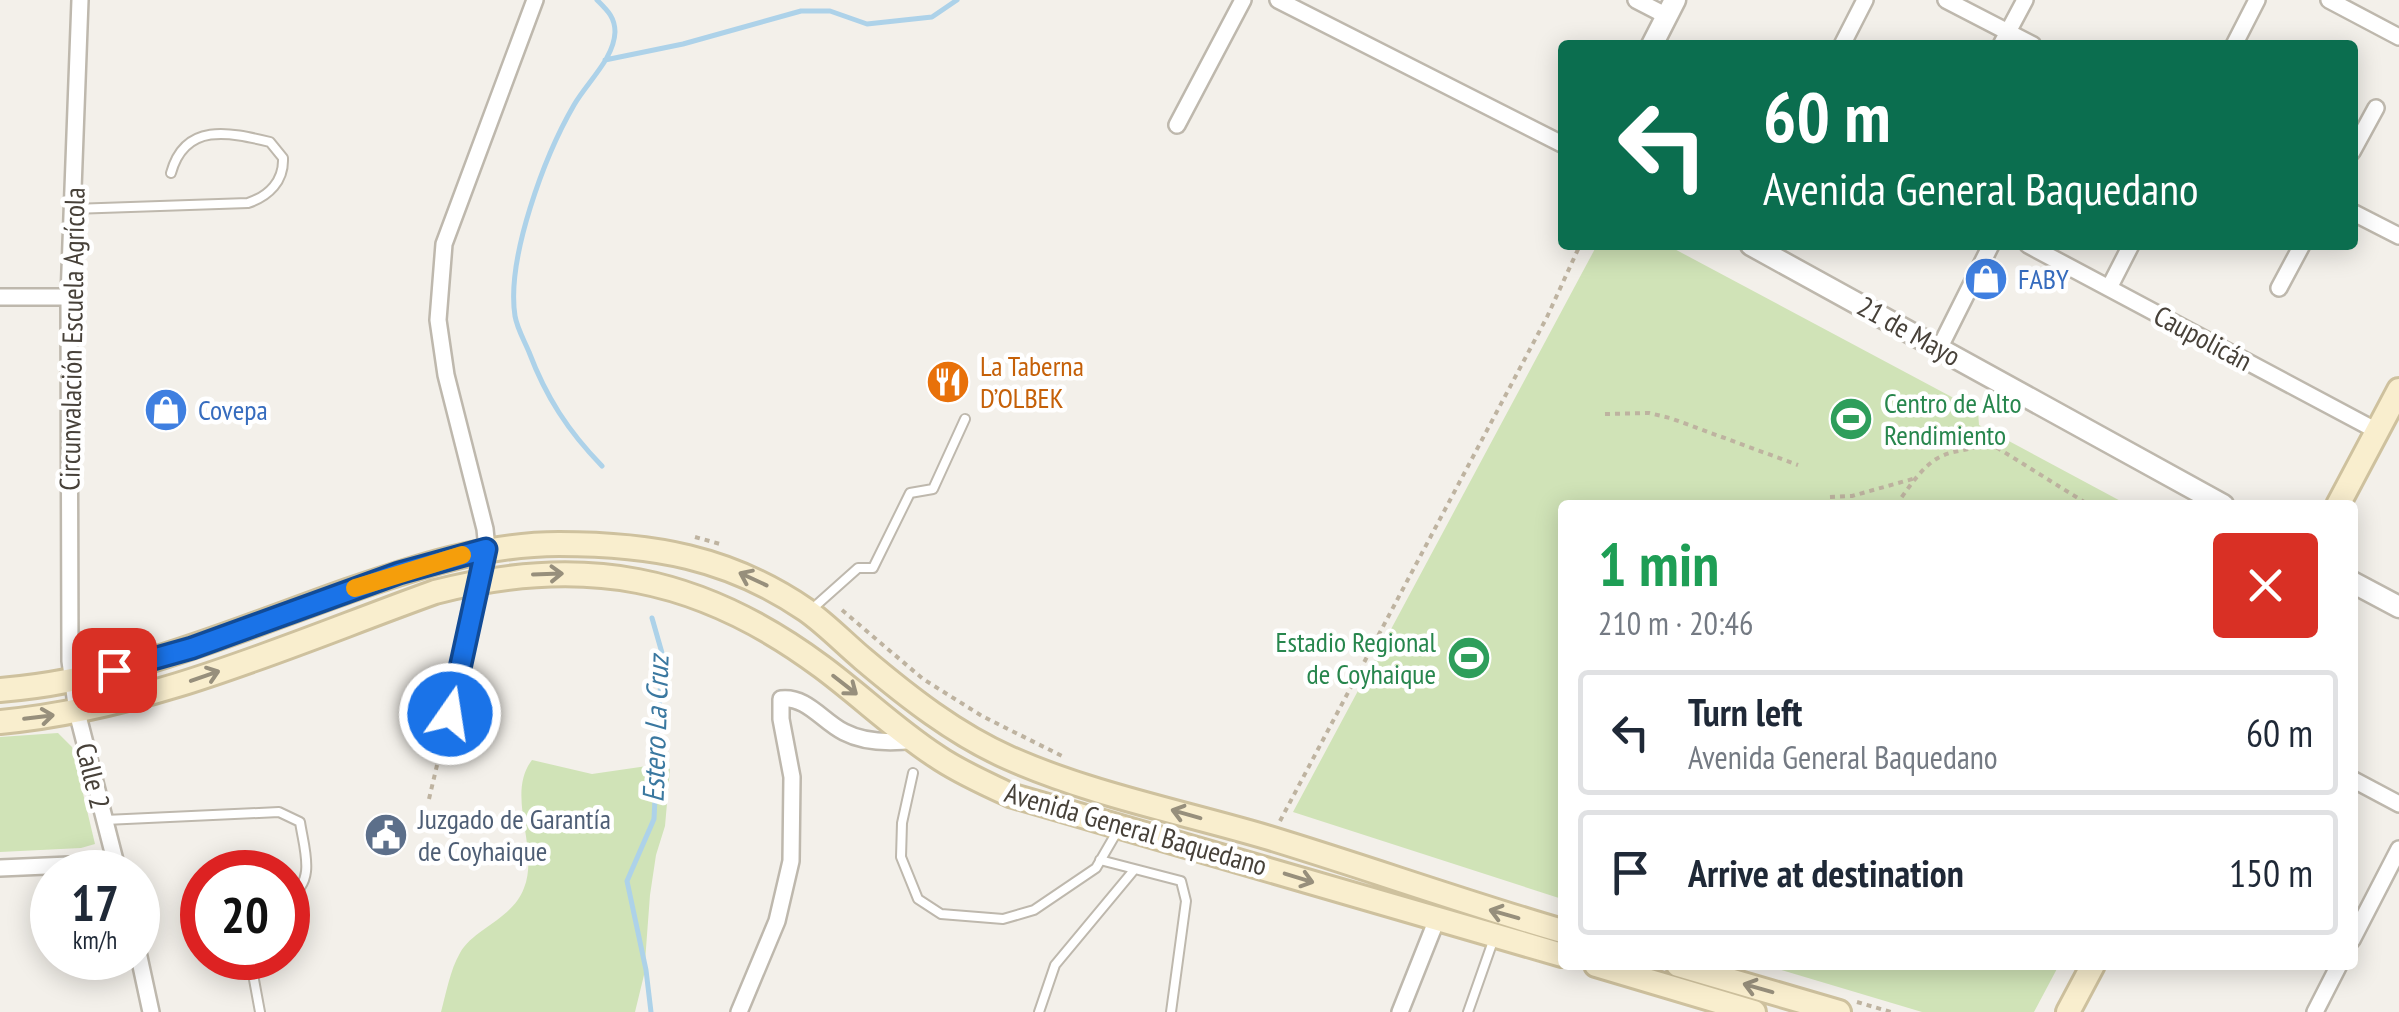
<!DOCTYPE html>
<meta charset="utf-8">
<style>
body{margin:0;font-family:"PT Sans Narrow",sans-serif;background:#f2f2f3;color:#1f2937;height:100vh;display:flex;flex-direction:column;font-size:38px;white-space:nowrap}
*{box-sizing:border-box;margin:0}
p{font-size:32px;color:#747a83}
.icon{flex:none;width:55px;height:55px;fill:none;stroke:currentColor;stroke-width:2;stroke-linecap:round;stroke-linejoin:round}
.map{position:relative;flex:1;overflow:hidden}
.details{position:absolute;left:1558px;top:500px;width:800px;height:470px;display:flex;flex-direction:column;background:#fff;border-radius:10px;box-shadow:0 5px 25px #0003}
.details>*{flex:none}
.guide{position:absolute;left:1558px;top:40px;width:800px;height:210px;border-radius:10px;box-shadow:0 5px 25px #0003;background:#0b6e4f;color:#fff;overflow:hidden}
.speed{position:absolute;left:30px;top:850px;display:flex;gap:20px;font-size:50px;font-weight:700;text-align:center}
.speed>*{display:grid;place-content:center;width:130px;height:130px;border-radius:50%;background:#fff;box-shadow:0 5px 25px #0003;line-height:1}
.speed small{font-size:25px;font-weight:400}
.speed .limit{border:15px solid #d22;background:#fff;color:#111}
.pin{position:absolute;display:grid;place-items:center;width:85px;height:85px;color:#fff;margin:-42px;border-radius:20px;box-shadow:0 5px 15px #0006}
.me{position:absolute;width:110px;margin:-55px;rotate:13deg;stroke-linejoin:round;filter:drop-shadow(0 0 8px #0008)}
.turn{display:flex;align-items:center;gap:35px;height:210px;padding:0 40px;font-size:45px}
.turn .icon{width:130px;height:130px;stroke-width:2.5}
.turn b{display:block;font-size:70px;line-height:85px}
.round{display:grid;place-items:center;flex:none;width:105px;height:105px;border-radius:10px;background:#f2f2f3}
.head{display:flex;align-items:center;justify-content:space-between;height:170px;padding:0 40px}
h1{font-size:60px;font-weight:800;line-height:75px;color:#1e9e55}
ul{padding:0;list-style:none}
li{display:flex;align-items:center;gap:30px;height:125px;margin:0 20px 15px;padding:0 20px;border:5px solid #e0e1e3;border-radius:10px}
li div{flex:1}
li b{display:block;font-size:38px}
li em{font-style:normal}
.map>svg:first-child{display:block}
.green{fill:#d0e3b7}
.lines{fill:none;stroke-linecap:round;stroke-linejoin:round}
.stream{stroke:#add2e9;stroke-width:5}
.service-casing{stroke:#beb8ad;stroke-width:12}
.minor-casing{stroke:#beb8ad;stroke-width:20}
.tertiary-casing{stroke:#beb8ad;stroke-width:25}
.secondary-casing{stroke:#cec19e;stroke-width:28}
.path{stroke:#beb3a0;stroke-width:4;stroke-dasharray:5 5;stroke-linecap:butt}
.service{stroke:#fff;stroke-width:8}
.minor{stroke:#fff;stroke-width:15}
.tertiary{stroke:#fff;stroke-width:20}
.secondary{stroke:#f9eece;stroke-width:22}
.oneway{stroke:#978f7c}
.route-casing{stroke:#114b97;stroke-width:25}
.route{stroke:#1a73e8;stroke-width:18}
.slow{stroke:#f59e0b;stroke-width:18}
.labels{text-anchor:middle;stroke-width:9;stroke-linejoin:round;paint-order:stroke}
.shop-label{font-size:28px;fill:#366cbe;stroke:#fff;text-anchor:start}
.street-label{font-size:28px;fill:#474139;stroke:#fff}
.food-label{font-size:28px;fill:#c56008;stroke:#fff;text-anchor:start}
.leisure-label{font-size:28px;fill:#27864d;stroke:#fff;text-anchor:start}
.service-label{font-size:28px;fill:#4e5e75;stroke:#fff;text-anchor:start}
.water-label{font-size:30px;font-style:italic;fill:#3a78a0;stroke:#fff}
</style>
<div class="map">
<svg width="2399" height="1012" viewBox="0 0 2399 1012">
<rect width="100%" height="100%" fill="#f3f0ea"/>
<path class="green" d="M1597 245H1667L1978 411 1979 425 2128 505H1562V899L1293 812Z
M58 733 72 747 95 844 81 848 0 852V737Z
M532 760 592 774 654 765 670 769 665 826 656 855 650 895 644 975 635 1012H441C446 994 450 970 460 953 474 928 512 920 524 888 540 848 505 795 532 760Z
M1765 965H2059L2034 1012H1922Z"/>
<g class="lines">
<path class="stream" d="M597 0C607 10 615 17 615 32 614 59 587 82 574 105 545 155 506 258 515 316 517 328 524 340 529 352 546 397 568 431 602 466
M605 60 683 44 801 11H830L867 24 932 17 957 0
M651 1012 646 970 627 881 654 819 662 653 652 618"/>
<g class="service-casing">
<path id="service" d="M72 209 248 203C269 196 284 181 283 158L270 142C229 132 185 122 171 173
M812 609 858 568H873L910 493 933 489 965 419
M449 713 478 586
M913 773 902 823 901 857 918 899 941 914 1003 919 1034 910 1096 868 1118 830
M105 820 279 812 300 822C304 849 317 883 288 897
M1100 860 1181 881 1186 901 1171 1012
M250 958 260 1012
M1039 1012 1055 965 1134 870
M1468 1012 1493 941"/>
</g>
<g class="minor-casing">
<path id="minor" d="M80 0 69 297 70 661 77 712 118 872
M1278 0 1562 144
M1636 0 1667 16
M1946 0 2033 45
M2329 0 2399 37
M1842 45 1865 0
M2001 45 2025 0
M2234 45 2257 0
M1177 125 1243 0
M2352 152 2376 108
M2352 212 2399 236
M2028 245 2377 431
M2109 288 2131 245
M2279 288 2302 245
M0 297H69
M1940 347 1991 245
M479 581 487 549 485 529 446 375 438 320 444 244 535 0
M2352 779 2399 804
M0 868 115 863
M2352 940 2399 849
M138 952 151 1012
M739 1012 777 921 791 861 792 777 781 719V699C807 696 822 721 844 732 865 743 891 743 915 740
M1400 1012 1437 919
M2315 1012 2339 965"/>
</g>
<g class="tertiary-casing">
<path id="tertiary" d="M1652 45 1675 0
M1751 245 2223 505
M2352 582 2399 607"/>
</g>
<g class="secondary-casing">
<path id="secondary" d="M2338 505 2399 390
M0 690C121 681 234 631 347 591 416 567 485 544 559 544 651 544 729 557 806 610 826 624 844 643 863 659 908 697 955 734 1009 758 1090 794 1181 812 1266 837 1365 867 1463 902 1562 931
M0 722C152 708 293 643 435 592 583 554 700 576 822 667 861 696 896 730 936 756 959 772 985 783 1010 795L1562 955
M1596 965 1754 1012
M1678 965 1839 1012
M2068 1012 2093 965"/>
</g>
<path class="path" d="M1605 414 1649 413 1670 418 1798 465
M1988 442 2089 505
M1830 497 1852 496 1916 478
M1896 505C1908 489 1923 464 1942 456 1961 447 1980 453 1994 433
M695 537 720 544
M842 610 923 679 982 716 1062 756
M429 799 447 723
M1280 821 1547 317 1580 245
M1857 1002 1891 1012"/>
<use href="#service" class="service"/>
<use href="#minor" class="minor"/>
<use href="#tertiary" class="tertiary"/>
<use href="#secondary" class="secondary"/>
</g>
<defs><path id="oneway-shaft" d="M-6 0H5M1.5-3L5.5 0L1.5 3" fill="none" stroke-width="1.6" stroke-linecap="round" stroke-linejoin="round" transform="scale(2.5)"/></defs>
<g class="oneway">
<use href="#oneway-shaft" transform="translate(548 574) rotate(-2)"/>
<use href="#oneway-shaft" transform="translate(753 579) rotate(-155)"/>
<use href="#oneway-shaft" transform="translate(205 676) rotate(-19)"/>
<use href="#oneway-shaft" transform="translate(845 685) rotate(38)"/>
<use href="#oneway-shaft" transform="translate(39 717) rotate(-7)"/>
<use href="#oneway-shaft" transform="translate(1186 814) rotate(-164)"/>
<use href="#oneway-shaft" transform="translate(1299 878) rotate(17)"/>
<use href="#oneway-shaft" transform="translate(1504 914) rotate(-164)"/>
<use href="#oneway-shaft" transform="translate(1758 988) rotate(-164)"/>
</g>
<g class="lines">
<g class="route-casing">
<path id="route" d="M114 670 192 648 399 573 486 549 450 714"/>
</g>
<use href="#route" class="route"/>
<path class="slow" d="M355 588 462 555"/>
</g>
<defs>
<g id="shop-disc" transform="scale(2.25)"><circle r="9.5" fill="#3f7fe0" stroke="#fff"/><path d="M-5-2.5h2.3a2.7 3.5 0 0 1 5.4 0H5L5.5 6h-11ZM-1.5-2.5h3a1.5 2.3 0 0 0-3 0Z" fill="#fff"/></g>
<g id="restaurant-disc" transform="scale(2.25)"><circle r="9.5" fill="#e8710a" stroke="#fff"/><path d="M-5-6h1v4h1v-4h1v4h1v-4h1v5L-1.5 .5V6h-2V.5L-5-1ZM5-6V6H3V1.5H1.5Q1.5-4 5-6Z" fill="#fff"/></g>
<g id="stadium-disc" transform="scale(2.25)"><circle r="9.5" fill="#2e9e5b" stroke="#fff"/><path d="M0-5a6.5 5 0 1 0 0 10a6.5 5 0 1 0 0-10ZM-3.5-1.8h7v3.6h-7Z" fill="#fff"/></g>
<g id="civic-disc" transform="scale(2.25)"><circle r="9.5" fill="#5c6f8a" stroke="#fff"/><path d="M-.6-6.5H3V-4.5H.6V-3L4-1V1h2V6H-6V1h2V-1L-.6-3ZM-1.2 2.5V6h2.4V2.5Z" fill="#fff"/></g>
</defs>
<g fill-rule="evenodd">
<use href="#shop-disc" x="1986" y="279"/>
<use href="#restaurant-disc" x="948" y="382"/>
<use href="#shop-disc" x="166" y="410"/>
<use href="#stadium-disc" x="1851" y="419"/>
<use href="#stadium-disc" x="1469" y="658"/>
<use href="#civic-disc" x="386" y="835"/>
</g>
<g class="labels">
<g class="shop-label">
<text x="2018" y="289">FABY</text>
<text x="198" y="420">Covepa</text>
</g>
<g class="street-label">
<text transform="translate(1909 331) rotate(29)" y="10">21 de Mayo</text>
<text transform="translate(2203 338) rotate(28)" y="10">Caupolicán</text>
<text transform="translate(72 339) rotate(-89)" y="10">Circunvalación Escuela Agrícola</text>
<text transform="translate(93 776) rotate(76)" y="10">Calle 2</text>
<text transform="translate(1136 829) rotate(16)" y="10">Avenida General Baquedano</text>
</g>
<g class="food-label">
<text x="980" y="376">La Taberna<tspan x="980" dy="32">D’OLBEK</tspan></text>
</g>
<g class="leisure-label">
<text x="1884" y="413">Centro de Alto<tspan x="1884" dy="32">Rendimiento</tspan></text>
<text x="1436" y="652" text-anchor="end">Estadio Regional<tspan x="1436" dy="32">de Coyhaique</tspan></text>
</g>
<g class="service-label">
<text x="418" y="829">Juzgado de Garantía<tspan x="418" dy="32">de Coyhaique</tspan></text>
</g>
<g class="water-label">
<text transform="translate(656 729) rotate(-88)" y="10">Estero La Cruz</text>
</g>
</g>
</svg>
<div class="speed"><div>17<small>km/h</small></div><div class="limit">20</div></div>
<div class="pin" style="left:114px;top:670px;background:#d93025"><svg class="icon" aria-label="arrive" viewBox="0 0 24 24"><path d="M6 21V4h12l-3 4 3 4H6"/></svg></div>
<svg class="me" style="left:450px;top:714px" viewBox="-20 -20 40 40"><circle r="17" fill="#1a73e8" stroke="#fff" stroke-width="3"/><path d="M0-11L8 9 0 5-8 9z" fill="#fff"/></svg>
<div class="guide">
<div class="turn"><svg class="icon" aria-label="left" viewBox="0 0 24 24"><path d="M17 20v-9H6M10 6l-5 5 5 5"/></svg><div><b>60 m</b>Avenida General Baquedano</div></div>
</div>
<section class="details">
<div class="head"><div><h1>1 min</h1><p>210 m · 20:46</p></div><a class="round" style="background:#d93025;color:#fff"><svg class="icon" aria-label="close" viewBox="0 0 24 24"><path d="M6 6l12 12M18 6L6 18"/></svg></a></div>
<ul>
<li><svg class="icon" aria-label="left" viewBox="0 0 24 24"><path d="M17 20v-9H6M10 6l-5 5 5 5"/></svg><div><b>Turn left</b><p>Avenida General Baquedano</p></div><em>60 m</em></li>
<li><svg class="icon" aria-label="arrive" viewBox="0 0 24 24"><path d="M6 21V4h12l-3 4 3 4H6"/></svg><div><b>Arrive at destination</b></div><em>150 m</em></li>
</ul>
</section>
</div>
